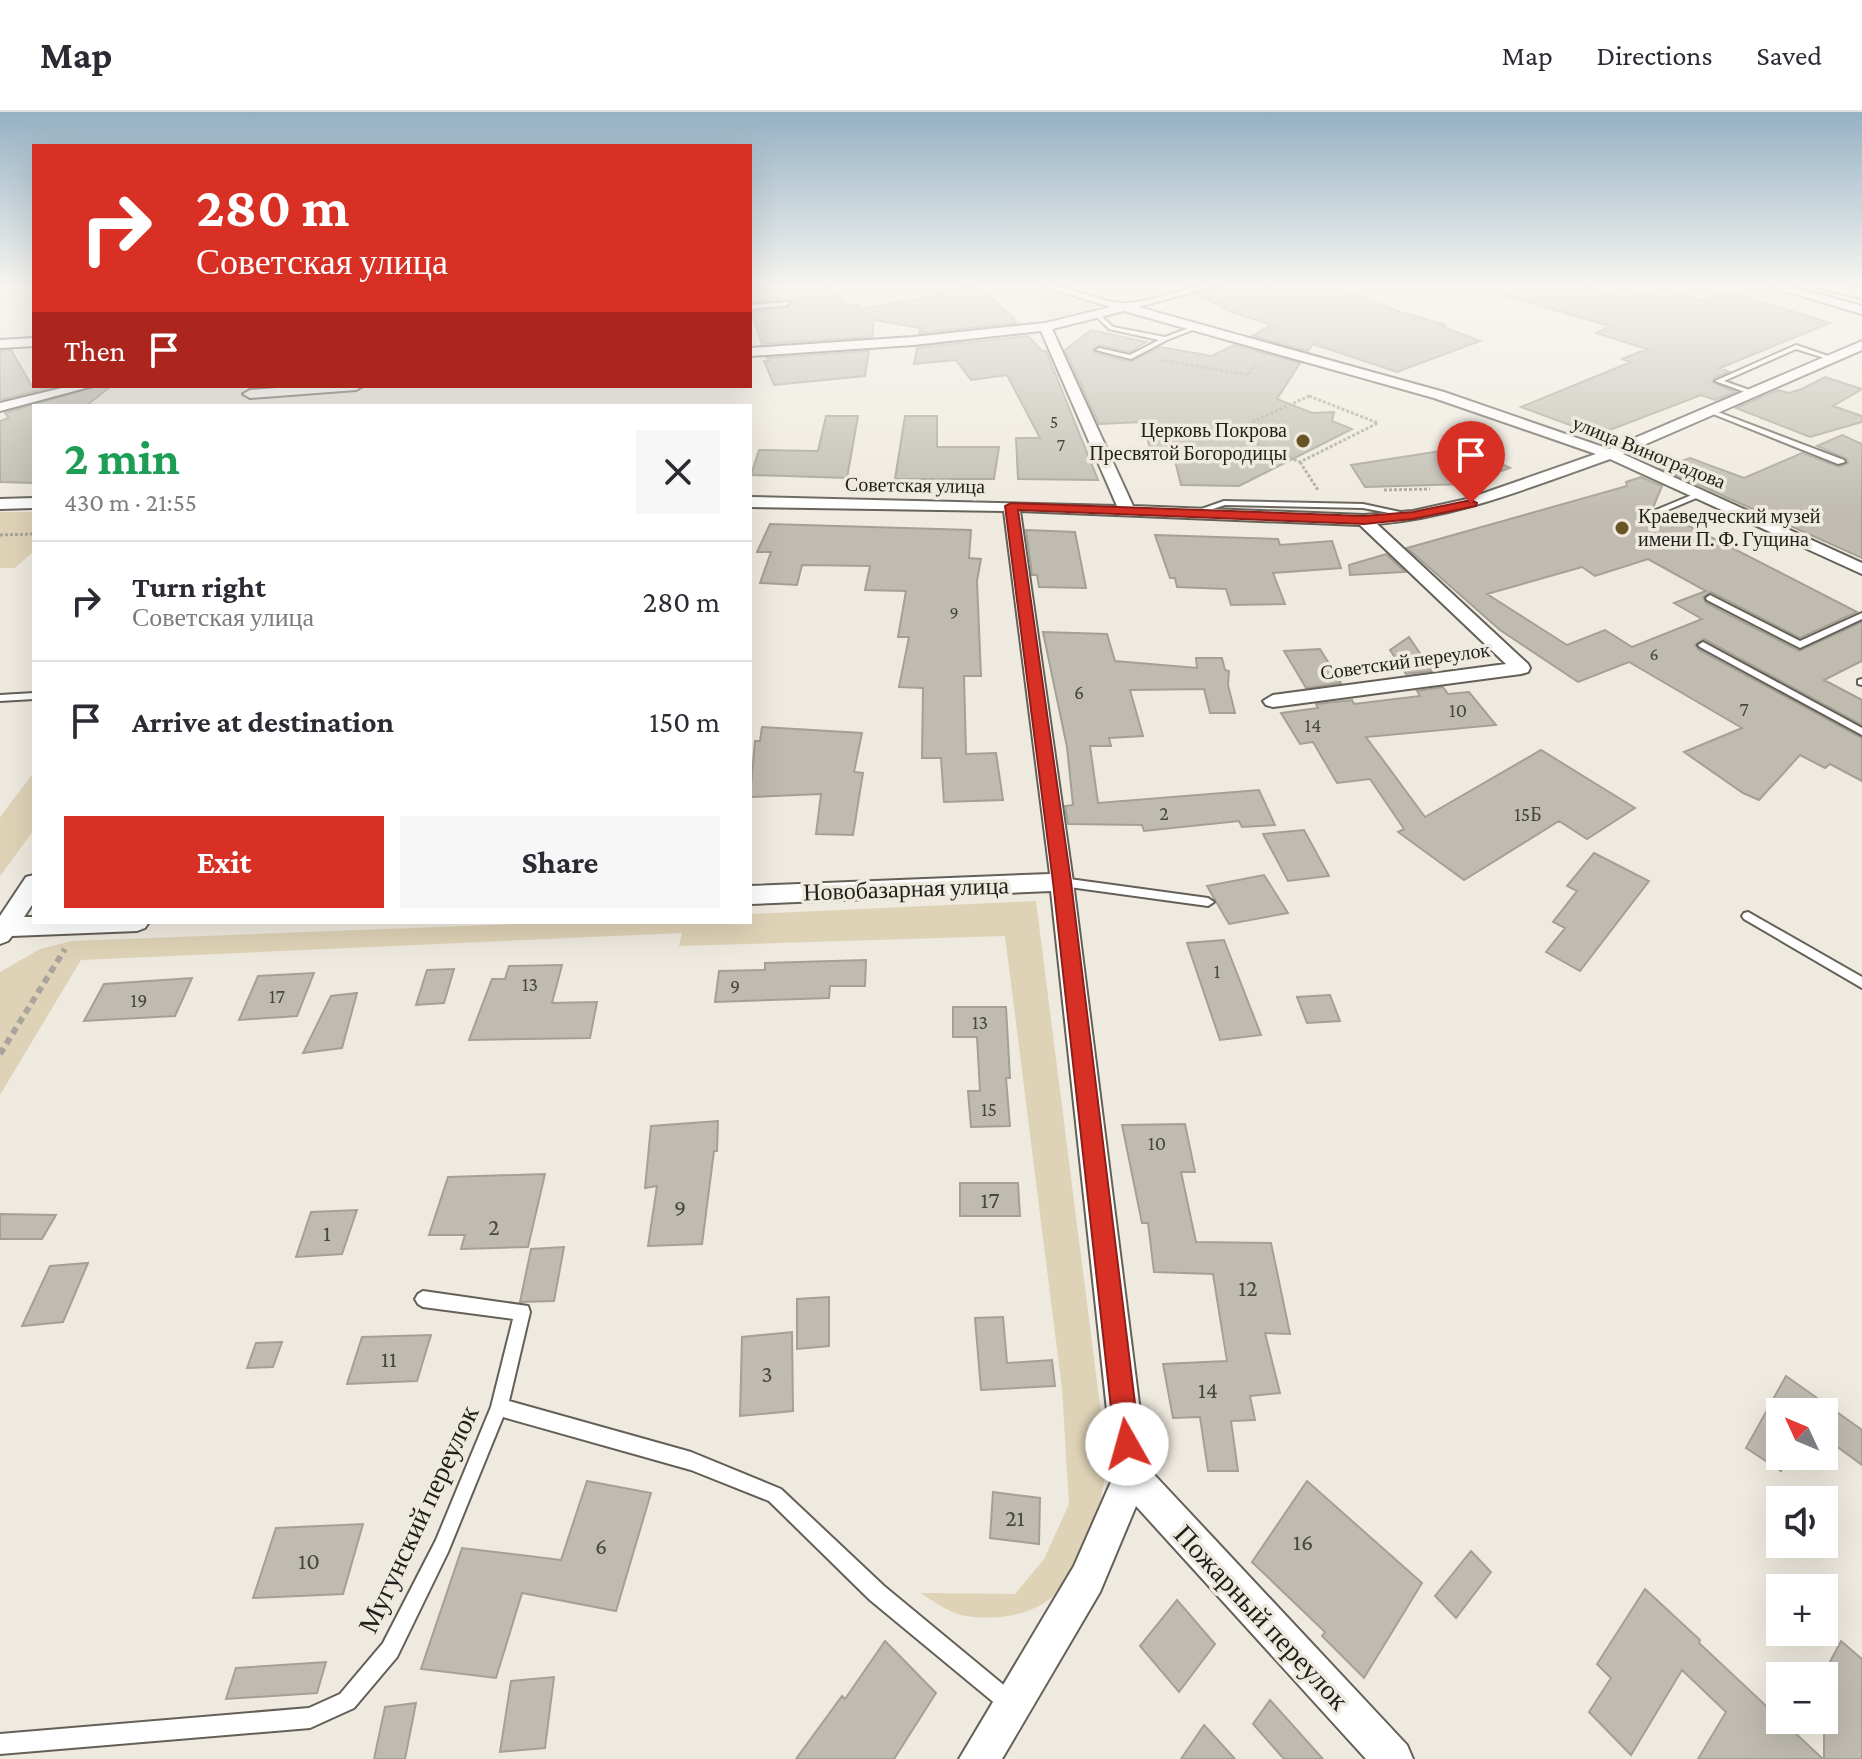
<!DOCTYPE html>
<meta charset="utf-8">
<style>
body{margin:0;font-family:"Crimson Pro",serif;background:#f7f7f7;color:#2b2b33;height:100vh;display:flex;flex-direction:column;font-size:30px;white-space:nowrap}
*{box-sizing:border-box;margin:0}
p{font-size:26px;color:#7c7c81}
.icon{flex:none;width:44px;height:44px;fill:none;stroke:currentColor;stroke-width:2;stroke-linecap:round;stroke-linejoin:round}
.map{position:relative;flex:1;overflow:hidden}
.sheet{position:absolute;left:32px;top:292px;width:720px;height:520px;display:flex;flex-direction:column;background:#fff;border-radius:0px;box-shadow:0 8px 32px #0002}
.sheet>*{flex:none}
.hud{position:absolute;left:32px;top:32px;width:720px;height:244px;border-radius:0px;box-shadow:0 8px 32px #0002;background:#d93025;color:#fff;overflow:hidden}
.needle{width:52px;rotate:314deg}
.controls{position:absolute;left:1766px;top:1286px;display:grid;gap:16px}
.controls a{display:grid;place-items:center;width:72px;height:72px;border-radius:0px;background:#fff;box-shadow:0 8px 32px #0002;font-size:40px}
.pin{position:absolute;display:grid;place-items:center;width:68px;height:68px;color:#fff;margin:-82px -34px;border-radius:50% 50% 50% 0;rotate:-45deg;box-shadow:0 0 8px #0007}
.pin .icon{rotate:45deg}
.me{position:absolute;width:88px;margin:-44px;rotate:353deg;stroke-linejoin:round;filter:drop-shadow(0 0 6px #0008)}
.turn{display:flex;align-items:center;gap:28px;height:168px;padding:0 32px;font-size:36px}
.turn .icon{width:104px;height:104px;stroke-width:2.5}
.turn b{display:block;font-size:56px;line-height:68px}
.then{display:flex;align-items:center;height:76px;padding:0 32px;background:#0003;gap:16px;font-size:30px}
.round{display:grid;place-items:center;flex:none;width:84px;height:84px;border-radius:0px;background:#f7f7f7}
.overview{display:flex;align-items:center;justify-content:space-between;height:136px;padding:0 32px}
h1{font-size:48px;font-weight:700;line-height:60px;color:#1e9e55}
.action{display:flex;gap:16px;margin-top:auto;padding:16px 32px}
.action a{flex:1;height:92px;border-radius:0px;background:#d93025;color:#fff;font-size:32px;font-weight:700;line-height:92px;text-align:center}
.action a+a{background:#f7f7f7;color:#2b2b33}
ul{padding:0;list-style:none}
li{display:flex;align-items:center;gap:24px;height:120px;padding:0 32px;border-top:2px solid #e1e1e2}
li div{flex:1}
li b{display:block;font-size:30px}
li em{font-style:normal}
header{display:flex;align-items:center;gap:48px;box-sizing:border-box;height:112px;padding:0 40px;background:#fff;border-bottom:2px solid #e1e1e2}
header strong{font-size:38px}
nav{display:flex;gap:44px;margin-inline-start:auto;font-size:28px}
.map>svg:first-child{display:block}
.green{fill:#dfd3b7}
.building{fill:#bfbbb0;stroke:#a4a096;stroke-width:2;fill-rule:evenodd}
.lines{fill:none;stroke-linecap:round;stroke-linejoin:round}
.service-casing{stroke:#646057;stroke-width:4}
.minor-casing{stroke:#646057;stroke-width:4}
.secondary-casing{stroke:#646057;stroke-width:4}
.path-far1{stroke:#a9a59c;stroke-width:3;stroke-dasharray:3 2;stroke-linecap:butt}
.path{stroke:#a9a59c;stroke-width:6;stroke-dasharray:7 5;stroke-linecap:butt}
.service{fill:#fff;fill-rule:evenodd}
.minor{fill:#fff;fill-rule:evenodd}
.secondary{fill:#fff;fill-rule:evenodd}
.route{fill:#d93025;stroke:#8d1f18;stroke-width:2}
.poi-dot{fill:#685523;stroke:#efeadf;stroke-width:3}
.labels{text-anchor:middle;stroke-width:7;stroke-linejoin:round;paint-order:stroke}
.far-number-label{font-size:18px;fill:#484640}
.far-poi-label{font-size:20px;fill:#201f1b;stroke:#efeadf;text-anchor:end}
.far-street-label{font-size:20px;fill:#201f1b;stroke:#efeadf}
.number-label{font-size:20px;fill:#484640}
.street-label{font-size:24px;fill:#201f1b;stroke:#efeadf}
.near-number-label{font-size:24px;fill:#484640}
.near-street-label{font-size:28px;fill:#201f1b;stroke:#efeadf}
</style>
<header>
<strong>Map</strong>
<nav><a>Map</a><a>Directions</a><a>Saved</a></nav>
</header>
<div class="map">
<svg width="1862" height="1647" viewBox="0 0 1862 1647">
<rect width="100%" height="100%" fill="#efeadf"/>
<path class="green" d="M1021 173 1089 191 1093 196 1050 206Z
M0 400H34V439L15 456H0Z
M34 660V718L0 764V705Z
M1036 789 1107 1349C1099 1410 1081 1494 1008 1504 993 1506 973 1507 958 1502 945 1498 932 1488 920 1481L1015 1482 1044 1447 1069 1392 1062 1277 1005 824 679 834 682 821 81 848 0 983V860L40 837 72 829 568 810H750V802Z"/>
<path class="building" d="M756 173H828L848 194 858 193 859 197 940 183 934 180 977 173 1014 206H1012L1016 211 919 221 920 216 874 208 872 225 762 232 751 200 787 196 792 190 789 187 750 190V177L758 176Z
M1222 173H1332L1397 199 1446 213 1441 214 1480 229 1397 260 1313 232 1308 239 1252 224 1272 213 1232 200 1196 182Z
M1494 173H1584L1624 186 1666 176 1701 189 1726 179 1830 211 1720 256 1729 260 1714 266 1712 270 1735 280 1715 288 1701 283 1597 323 1521 295 1631 250 1622 247 1647 237 1596 221 1610 214 1493 180Z
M1091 218 1146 230 1130 240 1100 233 1093 237 1095 241 1130 250 1160 235 1212 244 1234 233 1300 251 1277 287 1312 301 1334 300 1332 309 1352 317 1239 374 1181 373 1172 336H1150L1142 310 1099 312 1065 238Z
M1028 224 1042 239H1046L1098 368 1018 367 1016 326H1040L1007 263 971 268 956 248 914 252 917 236Z
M11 238 32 274H57L0 288V239Z
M869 239 865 264 774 273 764 249H769L767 246Z
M1825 265 1862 277 1833 294 1862 304V310L1810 325 1736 296 1778 278 1789 281 1802 277Z
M96 274H111L86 294H34V371L0 370V309L9 306 5 301Z
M826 304H858L847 366 751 363 759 338 818 339Z
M905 304H937V335H999L994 367H895Z
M1842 323 1862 332V446L1661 356 1690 346 1744 366 1802 341 1839 355 1848 351 1847 347 1817 334Z
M1466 335 1510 356 1466 372 1365 375 1351 353Z
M1641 365 1662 374 1653 396 1643 400V406L1652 408 1666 402 1857 500 1800 526 1711 480 1703 485 1706 491 1799 539 1862 510V549L1824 568 1862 588V613L1704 527 1695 533 1699 538 1862 626V669L1830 652 1825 656 1800 643 1759 688 1743 681 1684 640 1742 616 1629 550 1578 570 1500 518 1407 436 1627 374 1626 370ZM1648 447 1706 479 1674 491 1702 507 1632 535 1605 518 1567 533 1487 482 1582 455 1595 464Z
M770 412 971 418 969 446 981 447 977 469 981 564H964L966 642 996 641 1003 688 944 690 941 646H922L923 576 899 575 909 525H898L906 479 865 478 870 454 802 453 797 473 760 471 771 440H757Z
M1026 418 1075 420 1086 476 1039 475 1037 463H1032Z
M1155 423 1278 427 1280 433 1332 429 1341 456 1273 461 1285 492 1231 493 1226 477 1177 475 1175 466H1170Z
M1386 442 1405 460 1350 463 1349 453Z
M1043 520 1107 522 1115 549 1197 556 1196 546H1222L1225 558 1229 559 1228 573 1235 601H1210L1204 577 1130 578 1143 624 1109 626 1111 634H1090L1098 691 1259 678 1275 713 1242 715 1239 709 1144 719 1142 713 1068 712 1065 694 1073 693 1067 635Z
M1409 525 1432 559 1406 562 1390 538Z
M1320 537 1341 571 1306 576 1284 539Z
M1443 575 1448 582 1469 580 1496 613 1366 625 1425 705 1541 638 1635 696 1587 727 1559 709 1464 768 1398 720 1404 717 1370 667 1337 671 1313 630 1300 632 1281 601 1318 596 1316 592 1352 588 1354 592 1420 584 1417 579Z
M762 615 862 621 854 660 863 661 853 723 816 722 821 682 750 685 755 629H760Z
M1304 718 1329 764 1288 769 1263 722Z
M1594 741 1649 769 1580 859 1546 840 1565 816 1553 810 1577 779 1567 774Z
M1264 763 1288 801 1229 812 1207 774Z
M1224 828 1261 923 1220 928 1187 831Z
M866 848 865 874H830L829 886 715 890 719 859 765 858V851Z
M562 853 552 891 597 890 590 926 469 928 492 867H505L509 854Z
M454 857 444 891 416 893 427 858Z
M314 861 297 904 239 908 258 864Z
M192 866 175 904 84 909 104 872Z
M357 881 342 936 303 941 331 884Z
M1330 883 1340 909 1307 911 1297 885Z
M953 895H1006L1010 966H1006L1010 1014 971 1015 968 979H980L977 925H953Z
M718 1009 717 1039H714L702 1132 648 1134 657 1074 645 1076 651 1014Z
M1185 1012 1195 1060H1181L1196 1130 1271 1131 1290 1222 1265 1221 1280 1281 1250 1284 1255 1308 1231 1309 1238 1359H1208L1200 1305 1173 1306 1163 1252 1227 1249 1213 1162 1154 1160 1148 1111H1142L1122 1013Z
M545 1062 528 1135 461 1137 465 1123H429L448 1065Z
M960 1071H1018L1020 1104H960Z
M357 1098 342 1142 296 1145 311 1100Z
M0 1102 56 1103 42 1127H0Z
M564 1135 554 1189 520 1190 531 1137Z
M88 1151 63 1210 22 1214 50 1154Z
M829 1185V1234L797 1237V1187Z
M1003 1205 1007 1251 1052 1248 1055 1274 981 1278 975 1206Z
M792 1220 793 1299 740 1304 742 1225Z
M431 1223 417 1269 347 1272 362 1225Z
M282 1230 273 1255 247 1256 256 1231Z
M1786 1264 1862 1318V1353L1824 1325V1300H1780V1344H1787L1781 1359 1746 1336Z
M587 1369 651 1381 616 1499 522 1481 496 1566 421 1557 462 1436 561 1448Z
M1307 1369 1422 1471 1364 1566 1322 1524 1325 1520 1252 1450Z
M993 1380 1040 1386 1039 1432 990 1426Z
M363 1412 343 1482 253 1486 276 1416Z
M1471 1439 1491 1460 1456 1506 1435 1484Z
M1645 1477 1700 1528 1699 1531 1823 1647H1698L1726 1600 1682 1558 1631 1643 1589 1600 1611 1566 1597 1552Z
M1177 1488 1215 1532 1179 1580 1140 1534Z
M885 1529 936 1581 894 1647H796L842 1584 845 1587Z
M1841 1529 1862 1547V1647H1824V1561Z
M326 1550 317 1581 226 1587 236 1556Z
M554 1565 545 1636 500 1640 511 1569Z
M1270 1588 1323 1647H1284L1253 1612Z
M416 1591 405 1647H374L385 1595Z
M1204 1613 1235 1647H1181Z"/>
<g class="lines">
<g class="service-casing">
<path id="service" d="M789 190 787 193 750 197V193Z
M1097 200 1113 215 1165 225 1195 214 1200 215 1167 228 1131 247 1096 238 1099 236 1130 243 1159 228 1109 217 1094 202Z
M1796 233 1834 246 1831 248 1796 237 1724 269 1755 280 1756 281 1753 283 1715 269Z
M1710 297 1844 348 1845 350 1838 352 1708 300 1707 299Z
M1699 380 1706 382 1651 405 1644 403Z
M1224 389 1363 392 1414 403 1410 405 1363 396 1225 393 1191 404 1187 402Z
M1710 483 1800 529 1862 501V507L1800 536 1707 488 1706 486Z
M1703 530 1862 616V623L1700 535 1698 533Z
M1862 567V573L1858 572V568Z
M34 581V587L0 589V583Z
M1062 766 1208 786 1214 790 1208 794 1062 774 1056 770Z
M1748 800 1862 865V876L1744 807 1742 804 1744 801Z
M423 1179 528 1194 530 1200 509 1289 691 1340 781 1377 884 1474 1017 1584 1020 1591 1017 1598 1010 1601 1003 1598 870 1488 769 1389 691 1358 503 1305 448 1440 397 1545 354 1596 310 1616 0 1642V1622L309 1596 340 1582 383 1531 436 1428 491 1295 513 1207 423 1195 418 1192 415 1187 418 1182Z"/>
</g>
<g class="minor-casing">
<path id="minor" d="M1039 173C1070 173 1102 192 1126 191 1156 190 1186 173 1219 173L1138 195 1444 280 1609 337 1862 229V238L1623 342 1862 451V462L1610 347C1533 374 1459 405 1377 412L1528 552 1530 556 1528 560 1521 562 1273 595 1266 593 1263 589 1273 583 1506 552 1360 413 1020 399 1073 770 1147 1355 1407 1633 1413 1647H1366L1136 1394 1100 1480 1002 1647H959L1074 1454 1114 1363 1051 779 750 792V774L1050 762 1004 399 750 395V385L1117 394 1041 219 913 233 750 244V236L913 225 1045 211 1111 195ZM1124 199 1434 286 1596 342 1467 387 1413 399 1364 403 1133 394 1052 217Z
M1765 173H1784L1862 194V202Z
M34 226V234L0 236V228Z
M70 274H93L0 299V291Z
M303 274H363L356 278 250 286 243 282 250 278Z
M34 386V396L0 397V387Z
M34 763V790L24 805H34V810H149L145 816 137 819 12 824 8 829 0 832V804L26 765Z"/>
</g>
<g class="secondary-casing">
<path id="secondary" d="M1817 173 1862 176V186L1819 176Z"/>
</g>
<path class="path-far1" d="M1730 173 1754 180
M1161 248 1248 263 1256 252
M1309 284 1378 311 1300 350 1231 320Z
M1300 350 1318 378
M1384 378 1430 377
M0 423 34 422"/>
<path class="path" d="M0 942 65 837"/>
<use href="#service" class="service"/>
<use href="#minor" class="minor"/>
<use href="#secondary" class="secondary"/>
</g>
<linearGradient id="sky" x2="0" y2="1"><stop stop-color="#95b1c4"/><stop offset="0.43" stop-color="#f8f6f1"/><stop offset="1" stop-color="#f8f6f1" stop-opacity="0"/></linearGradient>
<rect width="1862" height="404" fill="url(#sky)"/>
<path class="route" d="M1471 388 1477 391 1476 394 1413 407 1364 412 1018 398 1071 770 1140 1332 1137 1341 1127 1345 1118 1341 1115 1332 1053 770 1005 394 1011 391 1364 404 1413 400Z"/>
<g class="poi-dot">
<circle cx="1303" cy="329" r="8"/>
<circle cx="1622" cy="416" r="8"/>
</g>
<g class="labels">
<g class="far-number-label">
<text x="1054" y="316">5</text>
<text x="1061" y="339">7</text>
<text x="954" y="507">9</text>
<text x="1654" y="548">6</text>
</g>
<g class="far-poi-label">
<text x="1287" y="325">Церковь Покрова<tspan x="1287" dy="23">Пресвятой Богородицы</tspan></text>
<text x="1638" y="411" text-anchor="start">Краеведческий музей<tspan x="1638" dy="23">имени П. Ф. Гущина</tspan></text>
</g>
<g class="far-street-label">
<text transform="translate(1649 340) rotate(22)" y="7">улица Виноградова</text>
<text transform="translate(915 373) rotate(1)" y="7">Советская улица</text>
<text transform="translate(1405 549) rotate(-8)" y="7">Советский переулок</text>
</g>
<g class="number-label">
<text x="1079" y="587">6</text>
<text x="1744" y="604">7</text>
<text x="1458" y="605">10</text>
<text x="1313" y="620">14</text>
<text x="1164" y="708">2</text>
<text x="1528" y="709">15Б</text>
<text x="1217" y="866">1</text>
<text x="530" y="879">13</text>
<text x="735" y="881">9</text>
<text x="277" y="891">17</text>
<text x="139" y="895">19</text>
<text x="980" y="917">13</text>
<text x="989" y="1004">15</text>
<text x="1157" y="1038">10</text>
</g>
<g class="street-label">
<text transform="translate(906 777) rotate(-2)" y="8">Новобазарная улица</text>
</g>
<g class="near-number-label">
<text x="990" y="1096">17</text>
<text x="680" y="1104">9</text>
<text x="494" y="1123">2</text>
<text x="327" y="1129">1</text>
<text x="1248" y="1184">12</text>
<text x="389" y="1255">11</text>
<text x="767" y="1270">3</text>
<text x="1208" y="1286">14</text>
<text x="1015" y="1414">21</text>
<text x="1303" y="1438">16</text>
<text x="601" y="1442">6</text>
<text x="309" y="1457">10</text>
</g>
<g class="near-street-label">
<text transform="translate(418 1407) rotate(-65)" y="10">Мугунский переулок</text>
<text transform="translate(1262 1505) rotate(47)" y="10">Пожарный переулок</text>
</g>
</g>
</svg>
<div class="controls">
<a><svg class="needle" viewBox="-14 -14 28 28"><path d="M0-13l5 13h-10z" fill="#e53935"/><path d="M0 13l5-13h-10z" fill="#7c7c81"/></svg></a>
<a><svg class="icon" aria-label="sound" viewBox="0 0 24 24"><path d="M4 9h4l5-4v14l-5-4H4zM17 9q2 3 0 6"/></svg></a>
<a>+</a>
<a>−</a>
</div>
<div class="pin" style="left:1471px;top:391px;background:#d93025"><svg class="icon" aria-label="arrive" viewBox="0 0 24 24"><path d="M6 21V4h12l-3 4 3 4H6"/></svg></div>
<svg class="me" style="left:1127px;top:1332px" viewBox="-20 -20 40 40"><circle r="19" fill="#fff"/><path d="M0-13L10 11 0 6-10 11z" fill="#d93025"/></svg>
<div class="hud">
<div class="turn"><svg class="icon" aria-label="right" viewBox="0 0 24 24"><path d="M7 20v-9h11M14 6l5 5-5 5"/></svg><div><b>280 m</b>Советская улица</div></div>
<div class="then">Then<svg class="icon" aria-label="arrive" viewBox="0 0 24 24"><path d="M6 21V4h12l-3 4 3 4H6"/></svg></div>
</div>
<section class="sheet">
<div class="overview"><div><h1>2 min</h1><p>430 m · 21:55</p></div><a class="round"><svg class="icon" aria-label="close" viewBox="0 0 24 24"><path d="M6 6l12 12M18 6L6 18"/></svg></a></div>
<ul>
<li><svg class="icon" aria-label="right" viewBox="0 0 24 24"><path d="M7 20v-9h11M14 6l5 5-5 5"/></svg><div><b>Turn right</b><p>Советская улица</p></div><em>280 m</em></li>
<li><svg class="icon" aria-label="arrive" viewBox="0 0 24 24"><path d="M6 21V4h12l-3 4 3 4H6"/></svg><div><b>Arrive at destination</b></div><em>150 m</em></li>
</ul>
<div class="action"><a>Exit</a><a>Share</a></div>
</section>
</div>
